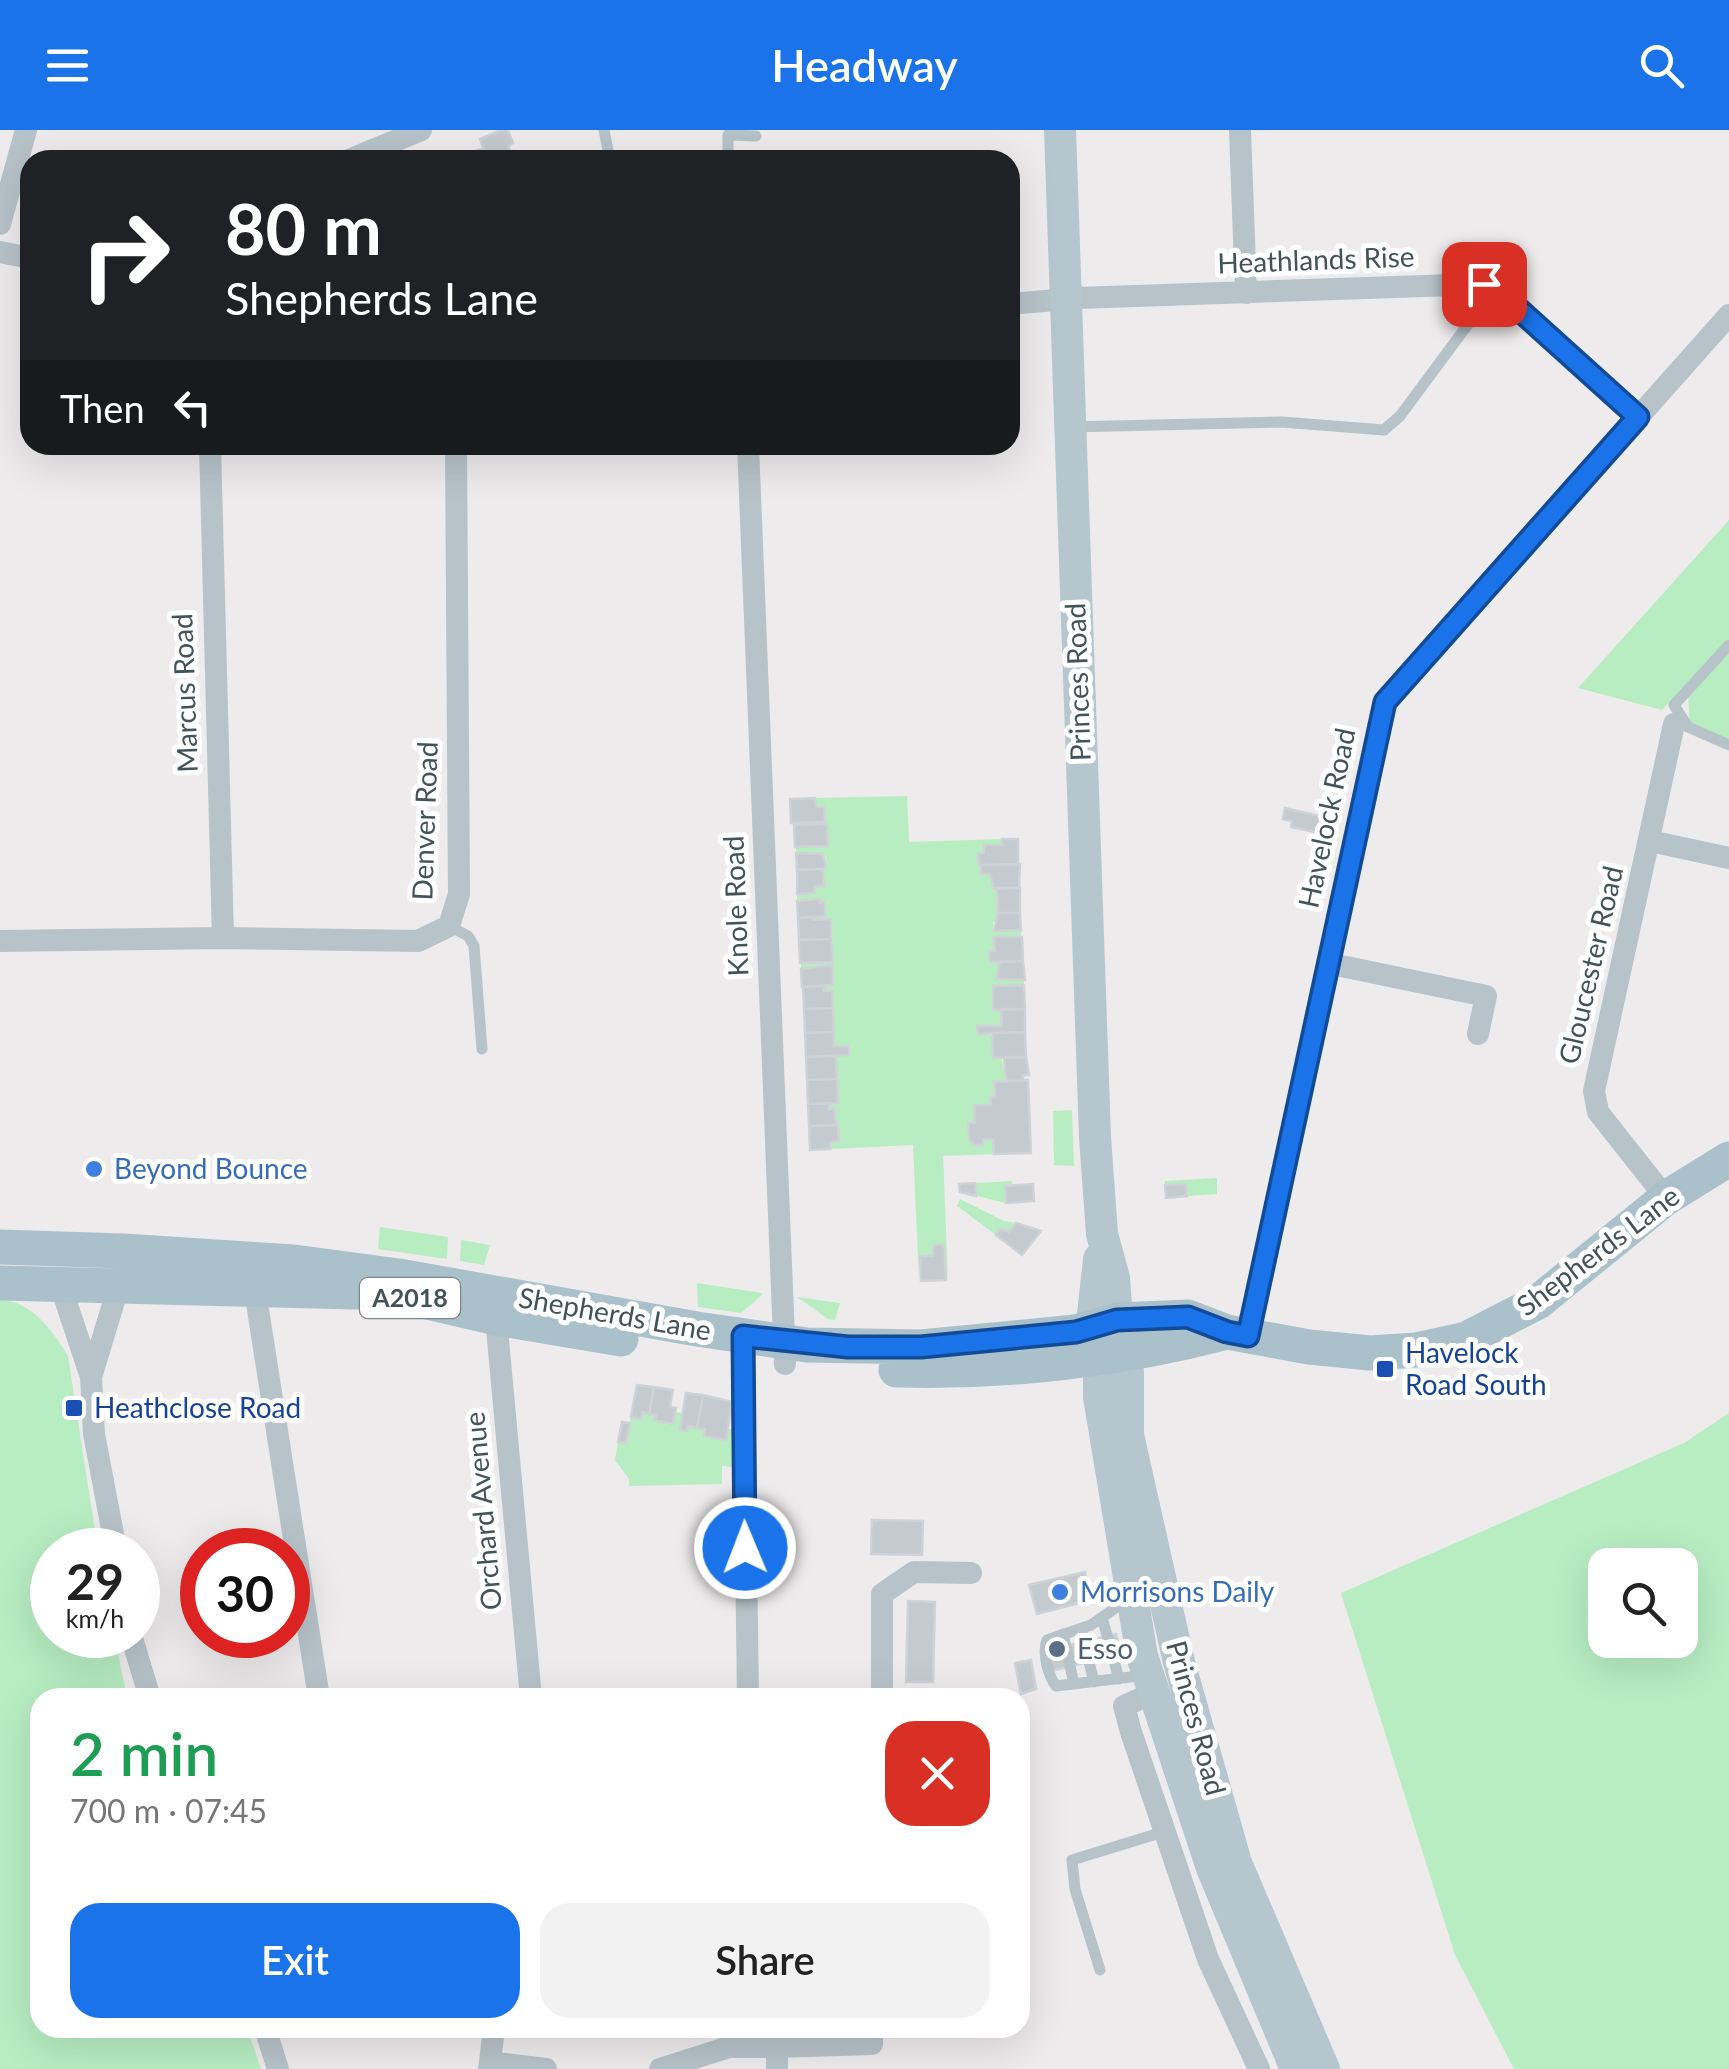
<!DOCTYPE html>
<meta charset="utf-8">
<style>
body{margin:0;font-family:Lato,sans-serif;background:#f2f2f2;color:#222;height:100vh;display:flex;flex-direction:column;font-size:38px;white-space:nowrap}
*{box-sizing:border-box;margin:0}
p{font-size:32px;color:#767676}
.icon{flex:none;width:55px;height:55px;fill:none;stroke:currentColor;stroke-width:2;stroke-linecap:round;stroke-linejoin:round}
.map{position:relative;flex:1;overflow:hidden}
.drawer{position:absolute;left:30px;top:1558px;width:1000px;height:350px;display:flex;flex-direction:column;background:#fff;border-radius:30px;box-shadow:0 10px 40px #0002}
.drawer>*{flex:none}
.hud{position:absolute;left:20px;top:20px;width:1000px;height:305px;border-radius:30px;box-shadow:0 10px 40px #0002;background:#202124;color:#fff;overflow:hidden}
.buttons{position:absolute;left:1588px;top:1418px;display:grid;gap:20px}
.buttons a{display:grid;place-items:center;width:110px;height:110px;border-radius:20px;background:#fff;box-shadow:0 10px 40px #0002;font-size:50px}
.speed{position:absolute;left:30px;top:1398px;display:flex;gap:20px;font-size:50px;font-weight:700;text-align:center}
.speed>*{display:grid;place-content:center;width:130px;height:130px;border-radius:50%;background:#fff;box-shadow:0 10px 40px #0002;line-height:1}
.speed small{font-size:25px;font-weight:400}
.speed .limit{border:15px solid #d22;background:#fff;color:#111}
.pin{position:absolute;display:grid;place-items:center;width:85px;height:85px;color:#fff;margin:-42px;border-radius:20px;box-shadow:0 5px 15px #0006}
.me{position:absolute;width:110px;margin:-55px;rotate:359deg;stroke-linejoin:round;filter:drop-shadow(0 0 8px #0008)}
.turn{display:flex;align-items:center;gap:35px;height:210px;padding:0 40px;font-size:45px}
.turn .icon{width:130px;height:130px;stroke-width:2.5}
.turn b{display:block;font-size:70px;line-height:85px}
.then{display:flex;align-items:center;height:95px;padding:0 40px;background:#0003;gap:20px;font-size:38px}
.round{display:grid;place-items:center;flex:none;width:105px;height:105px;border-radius:30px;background:#f2f2f2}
.overview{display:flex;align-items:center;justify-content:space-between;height:170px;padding:0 40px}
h1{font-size:60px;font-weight:600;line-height:75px;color:#1e9e55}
.action{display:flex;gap:20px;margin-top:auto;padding:20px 40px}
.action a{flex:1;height:115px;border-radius:30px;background:#1a73e8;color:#fff;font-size:40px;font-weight:600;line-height:115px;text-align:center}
.action a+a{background:#f2f2f2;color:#222}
header{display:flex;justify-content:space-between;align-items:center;height:130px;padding:0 40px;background:#1a73e8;color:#fff;font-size:45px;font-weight:600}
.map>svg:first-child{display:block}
.green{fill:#b8edc2;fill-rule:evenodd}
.building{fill:#c5cace;stroke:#cfd3d7;stroke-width:2.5}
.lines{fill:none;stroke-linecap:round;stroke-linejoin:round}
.service{stroke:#b6c3c8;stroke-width:11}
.minor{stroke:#b6c3c8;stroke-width:22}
.secondary{stroke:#b6c6ce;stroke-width:32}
.primary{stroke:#aac1cb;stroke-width:35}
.route-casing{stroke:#114b97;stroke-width:25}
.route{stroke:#1a73e8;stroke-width:18}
.shop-dot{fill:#3f7fe0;stroke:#fff;stroke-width:4}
.transit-dot{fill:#1a4fb4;stroke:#fff;stroke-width:4}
.service-dot{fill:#5c6f8a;stroke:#fff;stroke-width:4}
.labels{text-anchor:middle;stroke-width:10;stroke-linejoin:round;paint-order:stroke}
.shield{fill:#fff;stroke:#7c878a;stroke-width:2.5}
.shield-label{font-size:25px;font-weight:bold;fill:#445358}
.street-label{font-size:28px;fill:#445358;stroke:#fff}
.shop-label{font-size:28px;fill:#366cbe;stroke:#fff;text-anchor:start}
.transit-label{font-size:28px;fill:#164399;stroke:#fff;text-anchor:start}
.service-label{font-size:28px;fill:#4e5e75;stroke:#fff;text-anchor:start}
</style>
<header><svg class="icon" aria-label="menu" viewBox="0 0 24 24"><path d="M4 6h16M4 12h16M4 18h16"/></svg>Headway<svg class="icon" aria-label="search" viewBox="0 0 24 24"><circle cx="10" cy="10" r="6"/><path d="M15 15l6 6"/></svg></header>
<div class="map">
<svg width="1729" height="1939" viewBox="0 0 1729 1939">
<rect width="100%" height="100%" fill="#eeebec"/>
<path class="green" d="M1729 390V509L1662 580 1578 558Z
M1729 521V611L1690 594 1688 565Z
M907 666 909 712 1002 709V715H984V723L979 724 981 744H990L991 750 997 758 998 792H993L994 800H1021V807H995V821H989L990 831 1000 832 997 849 1024 850V855L993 856V879H1001L1002 896H978C1002 908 1001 929 1006 951L995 967H990L991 975 974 976 975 993 968 994 969 1010 976 1015H982L983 1009H993L994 1024 943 1026 948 1150 944 1115H933V1126L920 1127 919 1150 913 1015 830 1019V1012L839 1011 835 979 829 978V973L838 972 836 926 849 925V917L834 916 832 862 824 861V856L833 855 832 835 801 839V833L833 831 831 789 813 790V787L825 786V773L819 769 797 771V764L813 763 814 757 823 756V742L818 739 826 737V727L817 723H796V717L828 715 824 678 816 677 815 668Z
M1072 980 1074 1036 1054 1035 1053 981Z
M1217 1048V1064L1187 1066 1186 1054 1165 1055V1051Z
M1012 1051V1055L1005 1056 1006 1073 960 1062 959 1054Z
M960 1069 1004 1091 1016 1093 1009 1102 1000 1099 996 1105 957 1076Z
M380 1097 448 1107 447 1129 378 1119Z
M461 1110 490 1115 484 1135 460 1131Z
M697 1153 762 1163V1165L741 1183 698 1177Z
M797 1167 840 1173 835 1190 828 1189Z
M0 1170C31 1170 54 1202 68 1226L98 1420H52V1505H114L127 1567 40 1568V1898H247L261 1939H0Z
M643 1282 656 1285V1290L673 1294 675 1282 683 1283 680 1300 687 1301 688 1296 705 1299 704 1306 725 1310 728 1299H735V1337L722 1336V1354L629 1356V1349L615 1330 622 1292 630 1293 631 1287 641 1289Z
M1729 1283V1939H1514L1455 1825 1341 1463 1684 1313ZM1605 1435H1680V1510H1605Z"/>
<path class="building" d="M501 0H508L513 13 508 16 512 28 471 30 469 24 483 18 480 9Z
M815 668 816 677H824L825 692 791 693 790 669Z
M1285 678 1328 688 1324 704 1291 697 1292 691 1283 689Z
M827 694 828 716 795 717 794 695Z
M1002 709H1018V735H979L978 723H984V715H1002Z
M796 723 823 724 826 736 824 739 797 740Z
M1020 734 1019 758 994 759 990 744H981V735Z
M818 739 823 741 824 756 814 757V763L797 764V740Z
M997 758H1020V783H998Z
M820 769V773L825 772V786L798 788 797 771Z
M998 783H1020L1021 800 994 801Z
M813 787V790L831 789V809L799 810 798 788Z
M994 807H1022L1023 831 990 832 989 821H995Z
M831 809 833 832 800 833 799 810Z
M1023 831 1025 850 996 849 1000 832Z
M832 835 833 855 802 857 801 839Z
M1024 855 1025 879 993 880V856Z
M824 856V861H832L833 878 804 879 803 857Z
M833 878 834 902 805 903 804 879Z
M1001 879H1025V902L978 904 977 896H1002Z
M834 902V916H849V925L806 927 805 903Z
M1025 902 1026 927 993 928 992 903Z
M836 926 837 949 807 950 806 927Z
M1004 927H1026L1029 945H1023V951H1006Z
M837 949 838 973 808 974 807 950Z
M1028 950 1031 1023 994 1024 993 1009H983V1015H975L969 1010 968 993H975L974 975H991L990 967H995L994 952Z
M829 973V979L835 978 836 995 809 996 808 974Z
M838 995 839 1011 830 1012V1019L810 1020 809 996Z
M975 1053 976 1066 960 1062 959 1054Z
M1033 1054 1034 1071 1006 1073 1005 1056Z
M1186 1054 1187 1066 1166 1068 1165 1055Z
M1016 1093 1041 1101 1022 1125 996 1105 1000 1099 1009 1102Z
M933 1115H944L946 1150 921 1151 920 1126H933Z
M637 1255 654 1257 649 1284 643 1282 641 1289 631 1287Z
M654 1257 673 1260 670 1277 676 1278 673 1294 655 1290 656 1285 649 1284Z
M686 1263 703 1265 697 1298 688 1296 687 1301 680 1300Z
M703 1265 732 1272 726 1310 704 1306 705 1299 697 1298Z
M622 1292 630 1293 626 1313 618 1312Z
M872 1390 923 1391 922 1425 871 1424Z
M1085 1442 1091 1470 1037 1484 1029 1455Z
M908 1471 935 1472 933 1552H906Z
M1116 1504 1121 1524 1047 1542 1042 1522Z
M1031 1530 1036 1559 1021 1564 1015 1533Z
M1020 1768H1024L1022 1848H1020Z"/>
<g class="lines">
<path class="service" d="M604 0 610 30
M728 30V5L756 6
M1071 297 1282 292 1384 300 1400 286 1495 158
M1729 515 1674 575 1688 597 1729 615
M449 796 468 806 474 816 482 919
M1127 1470 1091 1495 1047 1510C1042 1522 1048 1546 1056 1556L1147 1545
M1102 1487 1119 1549
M1081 1499 1094 1552
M1063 1504 1074 1554
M1100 1840 1075 1759 1072 1730 1163 1702"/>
<path class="minor" d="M1240 0 1246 163
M349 30 421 0
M0 94 26 0
M0 122 30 128
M1010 174 1078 168 1483 154 1495 158 1638 287
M210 315 223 808
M748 315 785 1234
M1650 711 1729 728
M0 811 223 808 418 811 449 796 459 764 456 315
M1327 833 1486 866 1478 904
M1666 1068 1598 982 1594 961 1674 594
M253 1148 319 1568
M53 1149 60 1154 91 1247 94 1304 116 1420
M496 1188 531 1568
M743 1206 748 1568
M1248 1206 1385 572 1729 185
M91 1247 122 1145
M131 1505 150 1568
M1153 1563 1124 1576 1131 1602 1208 1829 1259 1939
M882 1568V1464L914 1442 971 1443
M265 1898 278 1939
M490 1932 494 1898
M489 1939 490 1932 546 1939
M660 1939 729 1917H777
M777 1939V1917L872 1914V1898"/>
<path class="secondary" d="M1060 0 1095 1007 1102 1104 1114 1148 1117 1190 1128 1242V1305L1179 1532 1236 1733 1324 1939
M1099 1129 1092 1194 1099 1228V1267L1142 1526 1212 1738 1296 1939"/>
<path class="primary" d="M0 1117 123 1121 294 1132 399 1146 697 1199 807 1215 921 1217 1075 1202 1117 1190 1188 1187 1227 1202 1309 1217 1370 1223 1416 1220 1466 1209 1538 1172 1666 1068 1729 1029
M0 1153 356 1162
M427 1172 496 1188 621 1209
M896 1240C1006 1243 1121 1230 1227 1202"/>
</g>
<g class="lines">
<g class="route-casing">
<path id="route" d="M745 1418 743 1206 848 1217H921L1076 1202 1117 1190 1188 1187 1227 1202 1248 1206 1385 572 1638 287 1495 158 1484 154"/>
</g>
<use href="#route" class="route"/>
</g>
<g class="shop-dot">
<circle cx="94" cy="1039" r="10"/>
<circle cx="1060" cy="1462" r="10"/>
</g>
<g class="transit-dot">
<rect x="1375" y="1229" width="20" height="20" rx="5"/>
<rect x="64" y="1268" width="20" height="20" rx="5"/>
</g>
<circle class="service-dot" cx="1057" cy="1519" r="10"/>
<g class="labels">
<rect class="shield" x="360" y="1148" width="100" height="40" rx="8"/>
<g class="shield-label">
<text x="410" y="1177">A2018</text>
</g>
<g class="street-label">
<text transform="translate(1316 130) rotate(-2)" y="10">Heathlands Rise</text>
<text transform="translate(1078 552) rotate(-92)" y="10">Princes Road</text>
<text transform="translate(185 563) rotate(-92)" y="10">Marcus Road</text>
<text transform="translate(1327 688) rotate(-78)" y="10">Havelock Road</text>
<text transform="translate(425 691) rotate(-88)" y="10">Denver Road</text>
<text transform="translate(736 776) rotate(-92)" y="10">Knole Road</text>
<text transform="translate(1591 835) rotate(-77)" y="10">Gloucester Road</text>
<text transform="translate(1598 1121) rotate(-37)" y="10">Shepherds Lane</text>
<text transform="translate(615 1184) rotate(10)" y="10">Shepherds Lane</text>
<text transform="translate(483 1381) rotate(-95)" y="10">Orchard Avenue</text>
<text transform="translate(1196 1588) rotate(75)" y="10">Princes Road</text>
</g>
<g class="shop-label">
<text x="114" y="1049">Beyond Bounce</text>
<text x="1080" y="1472">Morrisons Daily</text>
</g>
<g class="transit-label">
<text x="1405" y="1233">Havelock<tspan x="1405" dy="32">Road South</tspan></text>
<text x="94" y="1288">Heathclose Road</text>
</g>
<g class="service-label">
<text x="1077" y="1529">Esso</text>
</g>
</g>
</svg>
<div class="buttons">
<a><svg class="icon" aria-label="search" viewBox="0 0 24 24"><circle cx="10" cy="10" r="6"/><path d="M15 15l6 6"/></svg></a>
</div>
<div class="speed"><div>29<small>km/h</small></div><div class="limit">30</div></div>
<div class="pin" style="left:1484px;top:154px;background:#d93025"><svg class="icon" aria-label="arrive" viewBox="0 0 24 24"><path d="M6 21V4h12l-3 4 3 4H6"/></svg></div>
<svg class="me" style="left:745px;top:1418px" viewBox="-20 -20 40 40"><circle r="17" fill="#1a73e8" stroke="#fff" stroke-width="3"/><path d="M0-11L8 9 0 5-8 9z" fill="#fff"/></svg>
<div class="hud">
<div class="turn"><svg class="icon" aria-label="right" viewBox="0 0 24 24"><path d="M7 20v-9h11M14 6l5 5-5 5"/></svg><div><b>80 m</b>Shepherds Lane</div></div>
<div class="then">Then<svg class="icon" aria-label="left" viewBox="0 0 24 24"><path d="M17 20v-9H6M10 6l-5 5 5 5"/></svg></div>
</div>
<section class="drawer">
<div class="overview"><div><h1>2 min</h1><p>700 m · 07:45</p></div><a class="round" style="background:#d93025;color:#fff"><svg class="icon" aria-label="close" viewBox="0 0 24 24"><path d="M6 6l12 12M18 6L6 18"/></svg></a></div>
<div class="action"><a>Exit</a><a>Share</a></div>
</section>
</div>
